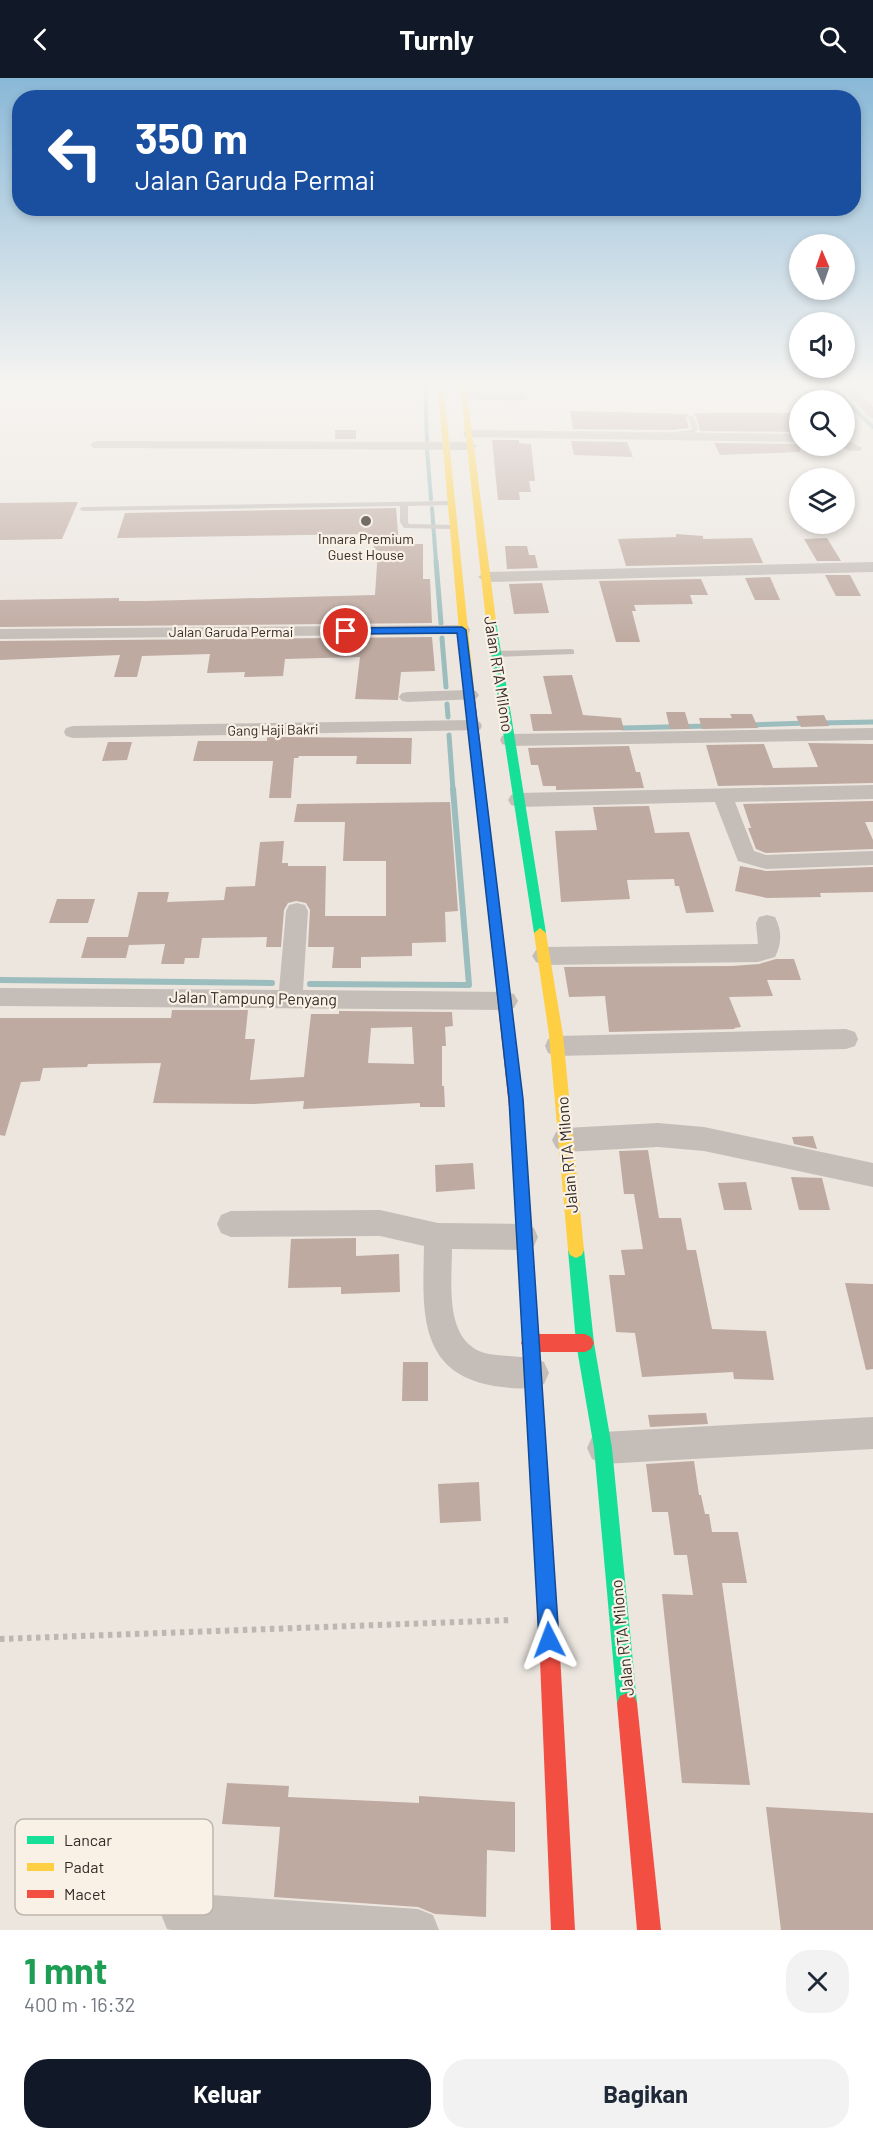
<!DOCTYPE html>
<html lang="id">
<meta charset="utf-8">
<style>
body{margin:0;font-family:Barlow,sans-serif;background:#f2f2f3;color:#1f2937;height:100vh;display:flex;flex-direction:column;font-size:22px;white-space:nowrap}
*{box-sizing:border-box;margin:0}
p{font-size:20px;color:#747a83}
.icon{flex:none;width:33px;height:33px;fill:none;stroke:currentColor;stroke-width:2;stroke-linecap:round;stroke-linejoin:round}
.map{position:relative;height:1852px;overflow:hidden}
.side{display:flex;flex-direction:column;background:#fff;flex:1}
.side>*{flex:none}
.top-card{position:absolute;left:12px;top:12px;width:849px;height:126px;border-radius:24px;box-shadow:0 3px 9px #0003;background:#1a4fa0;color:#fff;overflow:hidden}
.needle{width:39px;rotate:358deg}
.controls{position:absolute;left:789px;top:156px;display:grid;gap:12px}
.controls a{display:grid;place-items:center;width:66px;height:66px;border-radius:50%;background:#fff;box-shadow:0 3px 9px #0003;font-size:30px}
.pin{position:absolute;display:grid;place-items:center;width:51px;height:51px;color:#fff;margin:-26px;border:3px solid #fff;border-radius:50%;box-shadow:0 2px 6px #0007}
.me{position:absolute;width:66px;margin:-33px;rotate:357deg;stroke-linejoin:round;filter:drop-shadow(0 0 4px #0008)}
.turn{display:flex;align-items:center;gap:21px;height:126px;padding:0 24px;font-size:27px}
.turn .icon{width:78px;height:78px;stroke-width:2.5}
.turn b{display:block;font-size:42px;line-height:51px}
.round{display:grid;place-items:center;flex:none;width:63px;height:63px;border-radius:24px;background:#f2f2f3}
.overview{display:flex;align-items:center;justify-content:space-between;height:102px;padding:0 24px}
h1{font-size:36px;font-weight:700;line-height:45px;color:#1e9e55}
.action{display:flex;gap:12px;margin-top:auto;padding:12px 24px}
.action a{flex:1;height:69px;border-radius:24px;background:#111827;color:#fff;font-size:24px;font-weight:700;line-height:69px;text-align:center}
.action a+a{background:#f2f2f3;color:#1f2937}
header{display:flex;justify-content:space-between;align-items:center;height:78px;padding:0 24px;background:#111827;color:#fff;font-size:27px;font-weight:700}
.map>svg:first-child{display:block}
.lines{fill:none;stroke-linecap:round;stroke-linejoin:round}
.stream-far2{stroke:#9cbdbd;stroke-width:4}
.stream-far1{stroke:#9cbdbd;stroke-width:5}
.stream{stroke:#9cbdbd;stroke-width:6}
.building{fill:#bfaaa1;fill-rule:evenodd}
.path{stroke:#bdb6b1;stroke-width:6;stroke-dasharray:4.5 4.5;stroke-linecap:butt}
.lane{fill:#c5beb8;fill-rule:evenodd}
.street{fill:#c5beb8;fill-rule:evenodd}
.fast{fill:#16e098;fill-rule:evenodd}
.slow{fill:#ffcf43;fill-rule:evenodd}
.jam{fill:#f24e42;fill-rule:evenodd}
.route{fill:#1a73e8;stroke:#114b97;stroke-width:1.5}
.poi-dot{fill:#756d67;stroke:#f9f0e6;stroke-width:2}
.labels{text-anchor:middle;stroke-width:4.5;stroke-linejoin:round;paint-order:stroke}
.far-poi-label{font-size:14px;fill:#352c27;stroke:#f9f0e6}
.far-street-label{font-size:14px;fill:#352c27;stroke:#f9f0e6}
.street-label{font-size:16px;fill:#352c27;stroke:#f9f0e6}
.key{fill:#f9f0e6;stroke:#beb5ad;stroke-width:1.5}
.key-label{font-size:16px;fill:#352c27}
</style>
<header><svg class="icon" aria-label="back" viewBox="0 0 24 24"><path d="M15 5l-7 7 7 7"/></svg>Turnly<svg class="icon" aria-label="search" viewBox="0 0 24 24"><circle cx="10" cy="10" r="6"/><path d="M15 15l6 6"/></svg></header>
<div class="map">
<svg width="873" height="1852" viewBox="0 0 873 1852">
<rect width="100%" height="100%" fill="#ece6df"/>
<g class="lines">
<path class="stream-far2" d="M425 306 427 363
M829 306 873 349
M427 372 431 421
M432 430 436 484"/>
<path class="stream-far1" d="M436 483 441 545
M442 560 446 609
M447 626 448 639
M820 645 873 644
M748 647 808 645
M622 650 709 648
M449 657 453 712"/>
<path class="stream" d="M0 902 272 905
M310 906 469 907 453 711"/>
</g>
<path class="building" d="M570 333 689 336 686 340 689 350 673 352 573 351Z
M706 335H800V354L700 353 696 338 693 336Z
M335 352H356V361H335Z
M492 362H519V365L531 366 535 403H529L531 414H519L520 422H498Z
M571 363 627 364 633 379 574 377Z
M714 365 800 366V374L720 377Z
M78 424 62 461 0 462V425Z
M396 430 399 466H423V501H430L432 545 0 549V522L119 520V523H146L375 517 378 472H374L372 456 117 460 125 435Z
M676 456 703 458V461L752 460 763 485 626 488 618 461 676 459Z
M827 460 841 483H817L804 461Z
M505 468H527L529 477H535L538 490 507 491Z
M825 497H850L861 518H836Z
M770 499 780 522H755L745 500Z
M701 501 708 517H690L693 526 634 527 636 533H632L640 564H616L599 503Z
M542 505 549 535 514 536 509 506Z
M432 559 435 593 401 594 398 622 355 621 360 579 285 581 283 598 244 599 245 594 207 595 210 576 142 578 137 599H114L120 577 0 582V563Z
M572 597 583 637 621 640 624 652 533 653 530 636H552L543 598Z
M666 634H685L690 651H670Z
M730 636H752L758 650 702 651 699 640H732Z
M824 637 829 648 801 649 796 638Z
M267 659 412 660 411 686H356L357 678H299L298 680H294L291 720H269L273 683H193L198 663H267Z
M108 664H132L127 682 102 683Z
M808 665 873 666V705L718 708 706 667 764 666 773 690 818 689Z
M629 668 636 694H640L644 710 556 712V708H543L538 687H531L528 670Z
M873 723V744H865L873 762V771L766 775 756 771 748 750H751L743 726Z
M450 724 458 833 445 834 446 864 412 865V878L361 879V890H332L334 869H308L310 832 306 825 296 823 288 825 284 832 281 869H266L267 859 202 860 199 880H185L184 886H161L165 866 129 867 126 880H81L87 859H128L138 814H169L167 824 224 822 226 809 255 808 260 764 284 763 282 785H288V788H326L325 838H386V783H343L345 744H294L297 726Z
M649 728 655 755 689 754 714 834 686 835 679 808H675L674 801 627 802 630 821 561 824 555 753 597 752 593 729Z
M740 788 766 793 873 789V814L820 815 821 819 767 820 735 813Z
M57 821H95L88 845H49Z
M776 881H794L801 902H767L773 918 729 919 741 949 734 950 735 951 609 954 605 918 569 919 564 889 732 888 759 886Z
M172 932H248L245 961H255L250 1002 304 999 311 936H339V933L452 934 453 948 445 949 446 968H442V1008H444L445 1029H420V1025L303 1031 304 1023 253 1026 153 1025 161 985 88 986 87 989 43 990 40 1003 21 1004 5 1058 0 1057V940H171ZM412 949 414 986 368 985 371 950Z
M813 1058 817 1071 794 1066 792 1059Z
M648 1072 659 1140H681L687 1172H696L712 1251 766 1253 774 1302 734 1301 733 1294 642 1299 635 1255 616 1254 609 1197H625L621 1172 643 1171 634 1116H624L619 1073Z
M473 1085 475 1111 436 1114 435 1087Z
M791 1099 822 1100 830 1132H799Z
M746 1104 752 1132H724L718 1105Z
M356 1160V1178L399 1176 400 1214 341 1216V1209L288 1210 291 1161Z
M845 1205 873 1206V1291L866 1292Z
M403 1284H428V1323H402Z
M706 1335 708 1346 650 1349 648 1337Z
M694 1383 699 1417H701L705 1436H709L712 1454H738L747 1505H722L750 1707 682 1705 662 1516 693 1517 687 1477H674L668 1434H652L646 1386Z
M479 1404 481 1443 440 1445 438 1406Z
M227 1705 289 1708 288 1719 419 1725V1718L515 1724V1774L487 1772 486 1839 435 1836 418 1829 274 1819 280 1749 222 1746Z
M766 1729 873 1735V1852H781Z"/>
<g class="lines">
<path class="path" d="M0 1561 512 1542"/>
<path class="lane" d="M691 337 694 339 698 351 694 355 671 356 670 355 690 352 692 351 688 339Z
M451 423 455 425 454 427 408 428V444L409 446 456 447V451H453L404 450 400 444V428L83 433 79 431 83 429Z
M571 571 574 572V576L495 579 491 576 495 573Z"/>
<path class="street" d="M839 306H851L873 329V340L868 339Z
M464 314 522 315 528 319 522 323 460 321 458 318Z
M470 352 800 356V364L465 359 463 356 465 353Z
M844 360 862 370 860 373H850L841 368H844Z
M98 363 470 364 477 368 470 372 93 370 91 367 93 364Z
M873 484V494L486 504 478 499 486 494Z
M462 547 468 548 470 552 468 556 0 561V551Z
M470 612 476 613 479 617 476 621 408 624 402 623 399 619 402 615 408 614Z
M473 642 480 644 482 648 480 652 73 660 66 658 64 654 66 650 73 648Z
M873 650V662L509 668 502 666 500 662 502 658 509 656Z
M873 707V721L735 724 754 773 766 777 873 773V787L766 791 738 783 715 724 518 729 511 727 508 722 511 717 518 715Z
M297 825 305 827 308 833 303 912 506 914 514 916 518 923 514 930 506 932 0 928V910L279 912 286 833 289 827Z
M767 837 775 839C782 852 782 866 775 879L758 884 544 887 536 884 532 878 536 872 544 869 758 866 756 845 759 839Z
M846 951 855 954 858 961 855 968 846 971 557 978 548 975 545 968 548 961 557 958Z
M658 1045 704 1049 873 1085V1109L704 1073 658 1069 565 1074 556 1070 552 1062 556 1054 565 1050Z
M380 1132 438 1145 524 1146 534 1150 538 1159 534 1168 524 1172 452 1171C452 1206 443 1267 489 1276 507 1279 526 1277 544 1284L549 1295 544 1306C528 1313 511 1310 494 1308 416 1295 423 1229 424 1168L380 1158 231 1159 221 1155 217 1146 221 1137 231 1133Z
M873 1339V1371L603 1386 592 1381 587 1370 592 1359 603 1354Z
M182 1815 418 1831 433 1837 439 1852H171L167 1851 161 1836 167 1821Z"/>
<path class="fast" d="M491 540 496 543 546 855 540 860 534 855 486 543Z
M576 1164 582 1167 584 1172 594 1265 612 1370 637 1625 634 1632 627 1635 620 1632 617 1625 594 1370 576 1265 568 1172 570 1167Z"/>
<path class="slow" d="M460 306H466L496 543 491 546 486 543Z
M441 312 444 314 475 621 470 624 465 621 438 314Z
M540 850 546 855 563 957 584 1172 582 1177 576 1180 570 1177 568 1172 549 957 534 855Z
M517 1032 522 1034 524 1038 559 1557 556 1564 549 1567 542 1564 539 1557 510 1038 512 1034Z"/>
<path class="jam" d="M470 618 475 621 524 1038 522 1042 517 1044 512 1042 510 1038 465 621Z
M530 1256H585L591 1259 594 1265 591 1271 585 1274H530L524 1271 521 1265 524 1259Z
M549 1547 556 1550 559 1557 575 1852H551L539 1557 542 1550Z
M627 1615 634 1618 637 1625 661 1852H637L617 1625 620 1618Z"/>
</g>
<linearGradient id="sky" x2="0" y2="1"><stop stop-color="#89b8d7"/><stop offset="0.54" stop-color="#f6f4f1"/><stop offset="1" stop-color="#f6f4f1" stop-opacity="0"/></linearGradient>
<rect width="873" height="565" fill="url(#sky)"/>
<path class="route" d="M462 549 466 552 523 1021 559 1562 556 1570 549 1573 542 1570 539 1562 509 1021 457 555 346 556 341 553 346 550Z"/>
<circle class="poi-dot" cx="366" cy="443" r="6"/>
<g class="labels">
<g class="far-poi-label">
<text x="366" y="466">Innara Premium<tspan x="366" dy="16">Guest House</tspan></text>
</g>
<g class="far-street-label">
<text x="231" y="559">Jalan Garuda Permai</text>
<text transform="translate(273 652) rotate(-1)" y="5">Gang Haji Bakri</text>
</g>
<g class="street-label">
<text transform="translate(499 596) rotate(81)" y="6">Jalan RTA Milono</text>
<text transform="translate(253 920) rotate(1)" y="6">Jalan Tampung Penyang</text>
<text transform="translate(567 1077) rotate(-95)" y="6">Jalan RTA Milono</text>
<text transform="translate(622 1560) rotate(-96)" y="6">Jalan RTA Milono</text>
</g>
</g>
<rect x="15" y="1741" width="198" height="96" rx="9" class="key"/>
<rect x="27" y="1758" width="27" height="8" fill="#16e098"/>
<rect x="27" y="1785" width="27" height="8" fill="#ffcf43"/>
<rect x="27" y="1812" width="27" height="8" fill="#f24e42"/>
<g class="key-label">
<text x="64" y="1768">Lancar</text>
<text x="64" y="1795">Padat</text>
<text x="64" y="1822">Macet</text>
</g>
</svg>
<div class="controls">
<a><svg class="needle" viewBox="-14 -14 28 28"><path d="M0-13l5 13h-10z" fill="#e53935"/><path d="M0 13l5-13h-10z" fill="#747a83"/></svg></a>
<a><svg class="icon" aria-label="sound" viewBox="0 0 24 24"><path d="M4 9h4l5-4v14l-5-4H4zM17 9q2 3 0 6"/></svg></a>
<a><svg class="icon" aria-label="search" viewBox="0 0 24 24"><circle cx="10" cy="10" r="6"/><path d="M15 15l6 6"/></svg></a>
<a><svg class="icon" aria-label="layers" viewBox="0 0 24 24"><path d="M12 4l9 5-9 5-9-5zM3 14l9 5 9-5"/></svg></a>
</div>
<div class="pin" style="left:346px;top:553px;background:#d93025"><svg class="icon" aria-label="arrive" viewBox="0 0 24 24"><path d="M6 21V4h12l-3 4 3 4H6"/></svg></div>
<svg class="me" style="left:549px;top:1562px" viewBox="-20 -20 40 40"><path d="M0-17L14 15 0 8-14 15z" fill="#1a73e8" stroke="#fff" stroke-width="4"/></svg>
<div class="top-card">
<div class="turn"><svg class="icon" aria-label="left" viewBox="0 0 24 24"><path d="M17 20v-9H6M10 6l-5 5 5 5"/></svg><div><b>350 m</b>Jalan Garuda Permai</div></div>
</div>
</div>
<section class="side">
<div class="overview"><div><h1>1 mnt</h1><p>400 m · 16:32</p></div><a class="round"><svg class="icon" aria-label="close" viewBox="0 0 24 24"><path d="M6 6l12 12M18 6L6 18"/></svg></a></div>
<div class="action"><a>Keluar</a><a>Bagikan</a></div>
</section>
